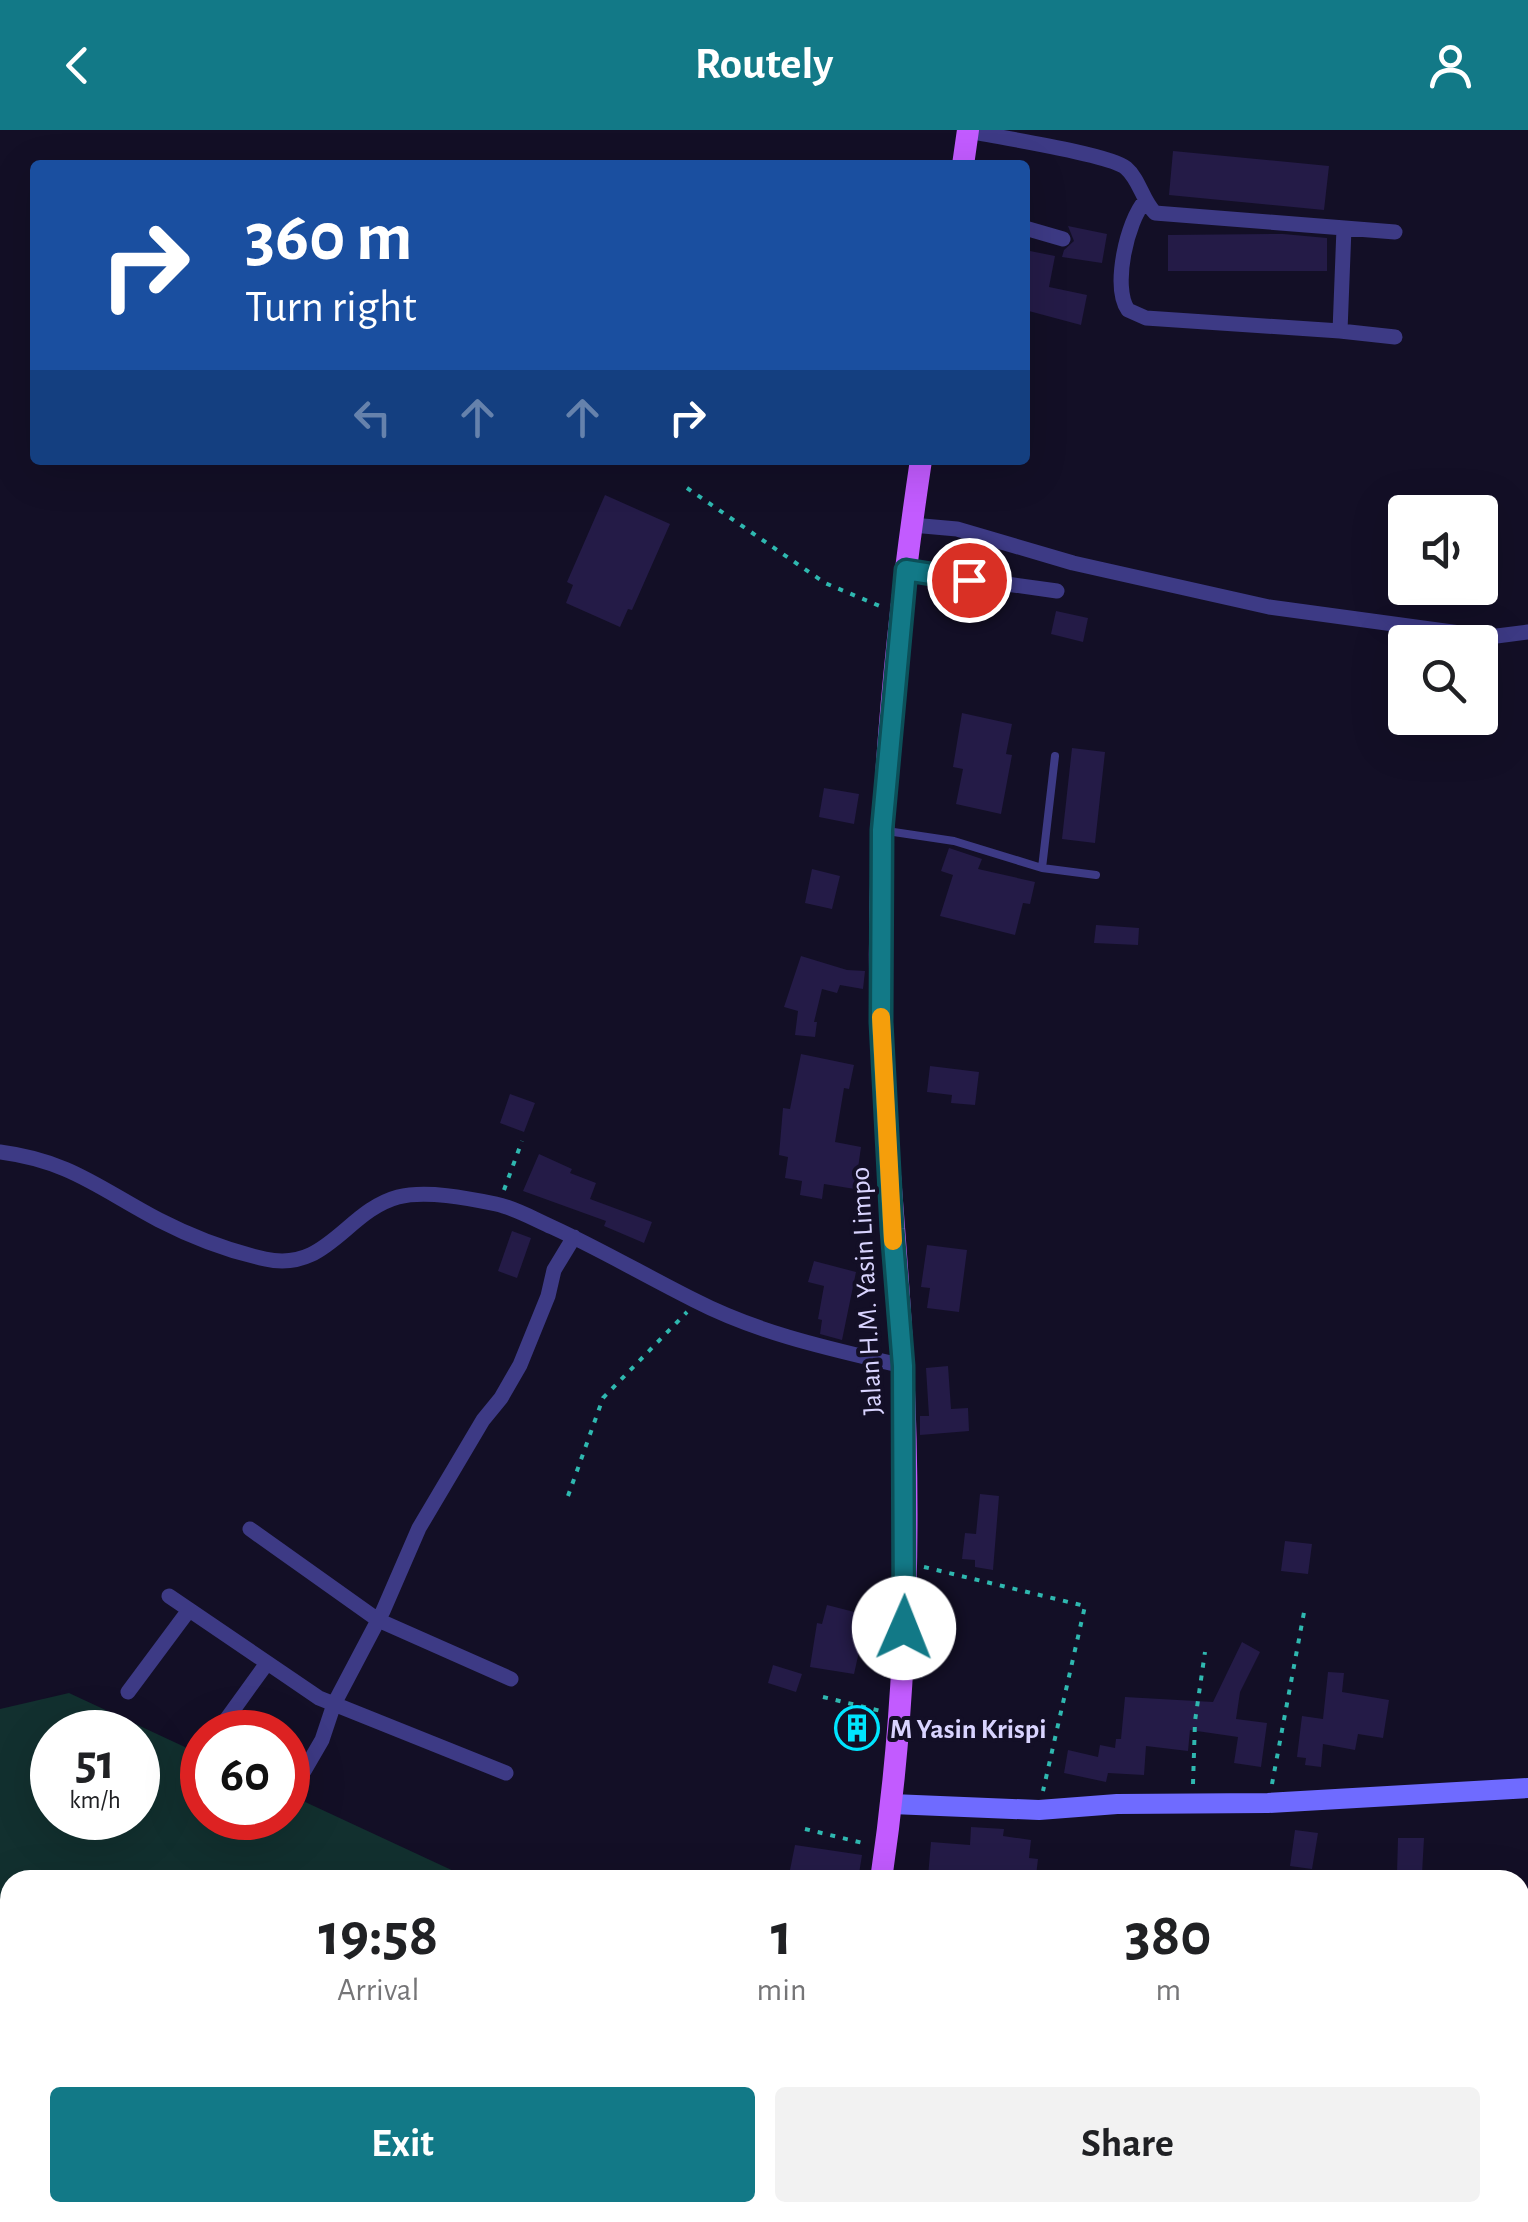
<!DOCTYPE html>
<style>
body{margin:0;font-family:"Alegreya Sans",sans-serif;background:#f2f2f2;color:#202124;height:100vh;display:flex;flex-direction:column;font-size:38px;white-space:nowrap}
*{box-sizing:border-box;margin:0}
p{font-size:32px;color:#757577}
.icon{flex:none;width:55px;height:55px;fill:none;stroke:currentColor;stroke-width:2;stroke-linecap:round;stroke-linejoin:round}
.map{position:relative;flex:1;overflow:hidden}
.sheet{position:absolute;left:0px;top:1740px;width:1530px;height:352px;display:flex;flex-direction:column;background:#fff;border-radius:30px 30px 0 0;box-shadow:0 10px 40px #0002}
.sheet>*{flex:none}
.guide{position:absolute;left:30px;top:30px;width:1000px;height:305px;border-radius:10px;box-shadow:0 10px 40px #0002;background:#1a4fa0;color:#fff;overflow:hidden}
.buttons{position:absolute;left:1388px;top:365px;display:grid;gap:20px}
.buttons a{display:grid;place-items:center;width:110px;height:110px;border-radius:10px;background:#fff;box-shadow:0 10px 40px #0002;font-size:50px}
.speed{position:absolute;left:30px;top:1580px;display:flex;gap:20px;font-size:50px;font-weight:700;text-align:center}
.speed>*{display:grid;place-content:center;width:130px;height:130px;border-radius:50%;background:#fff;box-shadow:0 10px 40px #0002;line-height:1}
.speed small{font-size:25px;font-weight:400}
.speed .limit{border:15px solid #d22;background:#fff;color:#111}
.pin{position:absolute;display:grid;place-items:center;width:85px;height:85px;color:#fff;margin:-42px;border:5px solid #fff;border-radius:50%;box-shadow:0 2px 10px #0007}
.me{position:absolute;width:110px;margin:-55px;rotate:1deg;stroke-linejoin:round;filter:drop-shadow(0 0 8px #0008)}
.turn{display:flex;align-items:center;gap:35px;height:210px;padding:0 50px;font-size:45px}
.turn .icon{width:130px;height:130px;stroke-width:2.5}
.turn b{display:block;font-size:70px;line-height:85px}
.lanes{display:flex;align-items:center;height:95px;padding:0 50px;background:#0003;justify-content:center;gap:50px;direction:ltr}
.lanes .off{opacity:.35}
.eta{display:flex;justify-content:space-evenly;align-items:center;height:170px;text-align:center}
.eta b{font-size:60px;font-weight:700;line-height:70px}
.cta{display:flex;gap:20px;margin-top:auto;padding:20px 50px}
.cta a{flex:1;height:115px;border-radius:10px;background:#127987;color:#fff;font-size:40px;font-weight:700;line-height:115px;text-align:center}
.cta a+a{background:#f2f2f2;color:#202124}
header{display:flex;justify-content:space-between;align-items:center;height:130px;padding:0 50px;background:#127987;color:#fff;font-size:45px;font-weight:700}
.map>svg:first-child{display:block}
.green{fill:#12302f;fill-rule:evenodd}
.building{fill:#241b47}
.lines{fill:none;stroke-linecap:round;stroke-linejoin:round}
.path{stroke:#2fb8b0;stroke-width:4;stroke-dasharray:5 8;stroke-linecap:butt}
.lane{stroke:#3d3a85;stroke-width:8}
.street{stroke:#3d3a85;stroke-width:15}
.secondary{stroke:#6f6bff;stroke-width:20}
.primary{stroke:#c25bff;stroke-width:22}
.route-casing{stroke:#0c4f58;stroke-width:25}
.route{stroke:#127987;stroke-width:18}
.slow{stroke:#f59e0b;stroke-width:18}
.labels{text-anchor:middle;stroke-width:8;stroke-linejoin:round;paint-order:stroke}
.street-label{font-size:28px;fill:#d9d4ff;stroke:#130f26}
.poi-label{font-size:28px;font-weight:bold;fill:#d9d4ff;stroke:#130f26;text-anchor:start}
</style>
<header><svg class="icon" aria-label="back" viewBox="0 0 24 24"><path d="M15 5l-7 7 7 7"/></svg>Routely<svg class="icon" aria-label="person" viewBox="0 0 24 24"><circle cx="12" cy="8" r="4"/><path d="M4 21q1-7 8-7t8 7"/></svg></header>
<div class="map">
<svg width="1528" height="2092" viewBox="0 0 1528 2092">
<rect width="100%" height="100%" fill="#130f26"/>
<path class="green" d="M69 1563 202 1625V1688H288V1664L473 1750H10V2082L467 2083 465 2092H0V1579ZM52 1602H138V1688H52Z"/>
<path class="building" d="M1173 21 1329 36 1324 80 1169 65Z
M1068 96 1107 104 1102 133 1062 127 1064 120 1074 111Z
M1283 104 1327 108V141H1168V105Z
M1025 120 1055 126 1049 157 1087 165 1081 195 1025 180Z
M605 365 670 394 632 480 628 479 620 497 566 473 573 455 567 452Z
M1056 481 1088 488 1083 512 1051 504Z
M962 583 1012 594 1006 624 1012 625 1001 684 956 674 963 639 953 637Z
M1072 618 1105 622 1095 713 1062 709Z
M824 658 859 664 854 694 819 687Z
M949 718 982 729 978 739 1035 752 1030 774 1023 773 1015 805 940 786 953 745 941 741Z
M812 739 840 746 832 779 805 773Z
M1096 795 1139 798 1138 815 1094 813Z
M801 826 847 840 865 841 863 859 840 855 837 863 822 859 814 892H817L815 907 795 905 798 881 784 877Z
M801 924 854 935 849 959 844 958 835 1012 861 1017 855 1059 824 1054 822 1069 800 1065 802 1051 785 1048 788 1027 779 1025 783 978 790 979Z
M930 936 979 942 975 975 951 973 952 965 927 962Z
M510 964 535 973 524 1002 500 993Z
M539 1024 572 1039 570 1043 596 1053 590 1069 652 1092 644 1113 604 1096 606 1091 523 1061Z
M512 1101 531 1108 517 1148 498 1141Z
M927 1115 967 1120 959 1182 927 1178 930 1158 921 1157Z
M814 1131 856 1142 842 1210 820 1204 822 1190 818 1189 824 1156 808 1152Z
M948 1236 951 1279 968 1278 969 1301 920 1305V1286H929L926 1238Z
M980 1364 999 1366 993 1440 975 1437V1430L962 1429 965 1403 976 1404Z
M1285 1411 1312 1414 1308 1444 1281 1441Z
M827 1475 874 1487 866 1518 860 1517 854 1544 810 1537 817 1493 822 1494Z
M1242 1512 1260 1522 1240 1562 1236 1589 1267 1593 1261 1637 1234 1633 1238 1607 1190 1600 1188 1621 1146 1616 1144 1645 1108 1643 1106 1652 1064 1643 1068 1620 1098 1627 1100 1615 1115 1618 1116 1609H1121L1125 1567 1213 1572Z
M773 1535 802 1544 796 1562 768 1553Z
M1328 1542 1344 1543 1342 1562 1389 1570 1383 1608 1358 1604 1355 1620 1323 1614 1321 1637 1305 1635 1306 1628 1297 1627 1302 1586 1323 1589Z
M971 1697 1004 1699 1003 1706 1031 1710 1029 1728 1038 1729 1036 1746 1027 1744V1750H937L928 1747 931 1712 970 1715Z
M1295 1700 1318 1703 1312 1739 1290 1736Z
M1398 1708H1424L1422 1744H1397Z
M795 1715 862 1725 858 1750H788Z"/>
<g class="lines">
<path class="path" d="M687 358 825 453 882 477
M504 1060 522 1011
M568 1366 603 1268 687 1182
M924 1437 1085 1476 1043 1661
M823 1567 881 1581
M1193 1654 1195 1591 1205 1522
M1272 1654 1305 1477
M805 1699 863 1713
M941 2082 1011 2092
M1053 2092H1071"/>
<path class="lane" d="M887 701 954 711 1042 738 1096 745
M1042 738 1055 626"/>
<path class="street" d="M968 1C996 7 1110 24 1126 38 1140 50 1142 70 1155 83L1395 102
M1145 71C1127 91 1112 157 1128 180L1146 188 1340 201 1344 98
M1025 98 1063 109
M1340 201 1395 207
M912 395 957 399 1073 433 1269 477 1489 507 1528 502
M906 440 1057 461
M0 1022C70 1031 100 1059 159 1090 192 1107 229 1121 265 1129 327 1143 346 1081 398 1067 426 1060 467 1068 496 1074 515 1078 534 1089 552 1097 600 1119 646 1146 694 1170 760 1204 831 1219 903 1236
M250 1399 378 1490 511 1549
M169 1466 319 1568 506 1643
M128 1562 189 1480
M218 1601 267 1533
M304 1641 322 1610 334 1574 383 1481 419 1398 483 1290 501 1268 520 1235 548 1166 554 1140 574 1107"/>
<path class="secondary" d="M892 1674 1039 1680 1117 1674 1268 1673 1528 1658"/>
<path class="primary" d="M963 35 968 0
M881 1750C906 1581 911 1407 903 1236 898 1123 885 1010 881 896 875 707 893 517 921 330
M833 2092 834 2082"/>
</g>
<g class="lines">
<g class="route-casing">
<path id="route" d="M904 1498 903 1236 892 1099 881 892 882 700 906 440 969 450"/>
</g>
<use href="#route" class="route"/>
<path class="slow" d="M881 887 893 1111"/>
</g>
<defs>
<g id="building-ring" transform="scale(2.25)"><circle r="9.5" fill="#130f26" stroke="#00e5ff" stroke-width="1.5"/><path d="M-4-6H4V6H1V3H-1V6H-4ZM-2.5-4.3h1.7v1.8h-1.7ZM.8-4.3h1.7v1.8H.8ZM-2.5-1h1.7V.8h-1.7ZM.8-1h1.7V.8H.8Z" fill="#00e5ff"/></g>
</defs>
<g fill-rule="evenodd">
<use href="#building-ring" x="857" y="1598"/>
</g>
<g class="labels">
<g class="street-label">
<text transform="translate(865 1161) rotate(-93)" y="10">Jalan H.M. Yasin Limpo</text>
</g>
<g class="poi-label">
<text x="890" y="1608">M Yasin Krispi</text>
</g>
</g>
</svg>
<div class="buttons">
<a><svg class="icon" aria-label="sound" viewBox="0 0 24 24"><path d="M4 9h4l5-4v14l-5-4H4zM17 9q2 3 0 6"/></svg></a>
<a><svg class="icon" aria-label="search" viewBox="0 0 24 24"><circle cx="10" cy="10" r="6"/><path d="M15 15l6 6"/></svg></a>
</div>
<div class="speed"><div>51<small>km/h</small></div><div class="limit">60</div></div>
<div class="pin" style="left:969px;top:450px;background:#d93025"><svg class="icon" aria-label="arrive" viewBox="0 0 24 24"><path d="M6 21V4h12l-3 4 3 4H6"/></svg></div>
<svg class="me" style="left:904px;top:1498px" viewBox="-20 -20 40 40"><circle r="19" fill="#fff"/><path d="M0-13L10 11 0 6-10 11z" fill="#127987"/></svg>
<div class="guide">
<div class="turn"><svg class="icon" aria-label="right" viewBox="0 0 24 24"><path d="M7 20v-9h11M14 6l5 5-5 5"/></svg><div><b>360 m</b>Turn right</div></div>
<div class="lanes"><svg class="icon off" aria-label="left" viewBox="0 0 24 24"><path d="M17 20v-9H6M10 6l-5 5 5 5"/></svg><svg class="icon off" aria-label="ahead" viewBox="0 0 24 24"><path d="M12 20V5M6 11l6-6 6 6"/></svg><svg class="icon off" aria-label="ahead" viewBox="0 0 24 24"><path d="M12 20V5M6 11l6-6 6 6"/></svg><svg class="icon" aria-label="right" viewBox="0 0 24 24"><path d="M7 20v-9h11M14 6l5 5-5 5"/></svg></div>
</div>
<section class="sheet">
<div class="eta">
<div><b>19:58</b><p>Arrival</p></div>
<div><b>1</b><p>min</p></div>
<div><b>380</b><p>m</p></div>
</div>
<div class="cta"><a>Exit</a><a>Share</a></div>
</section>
</div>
